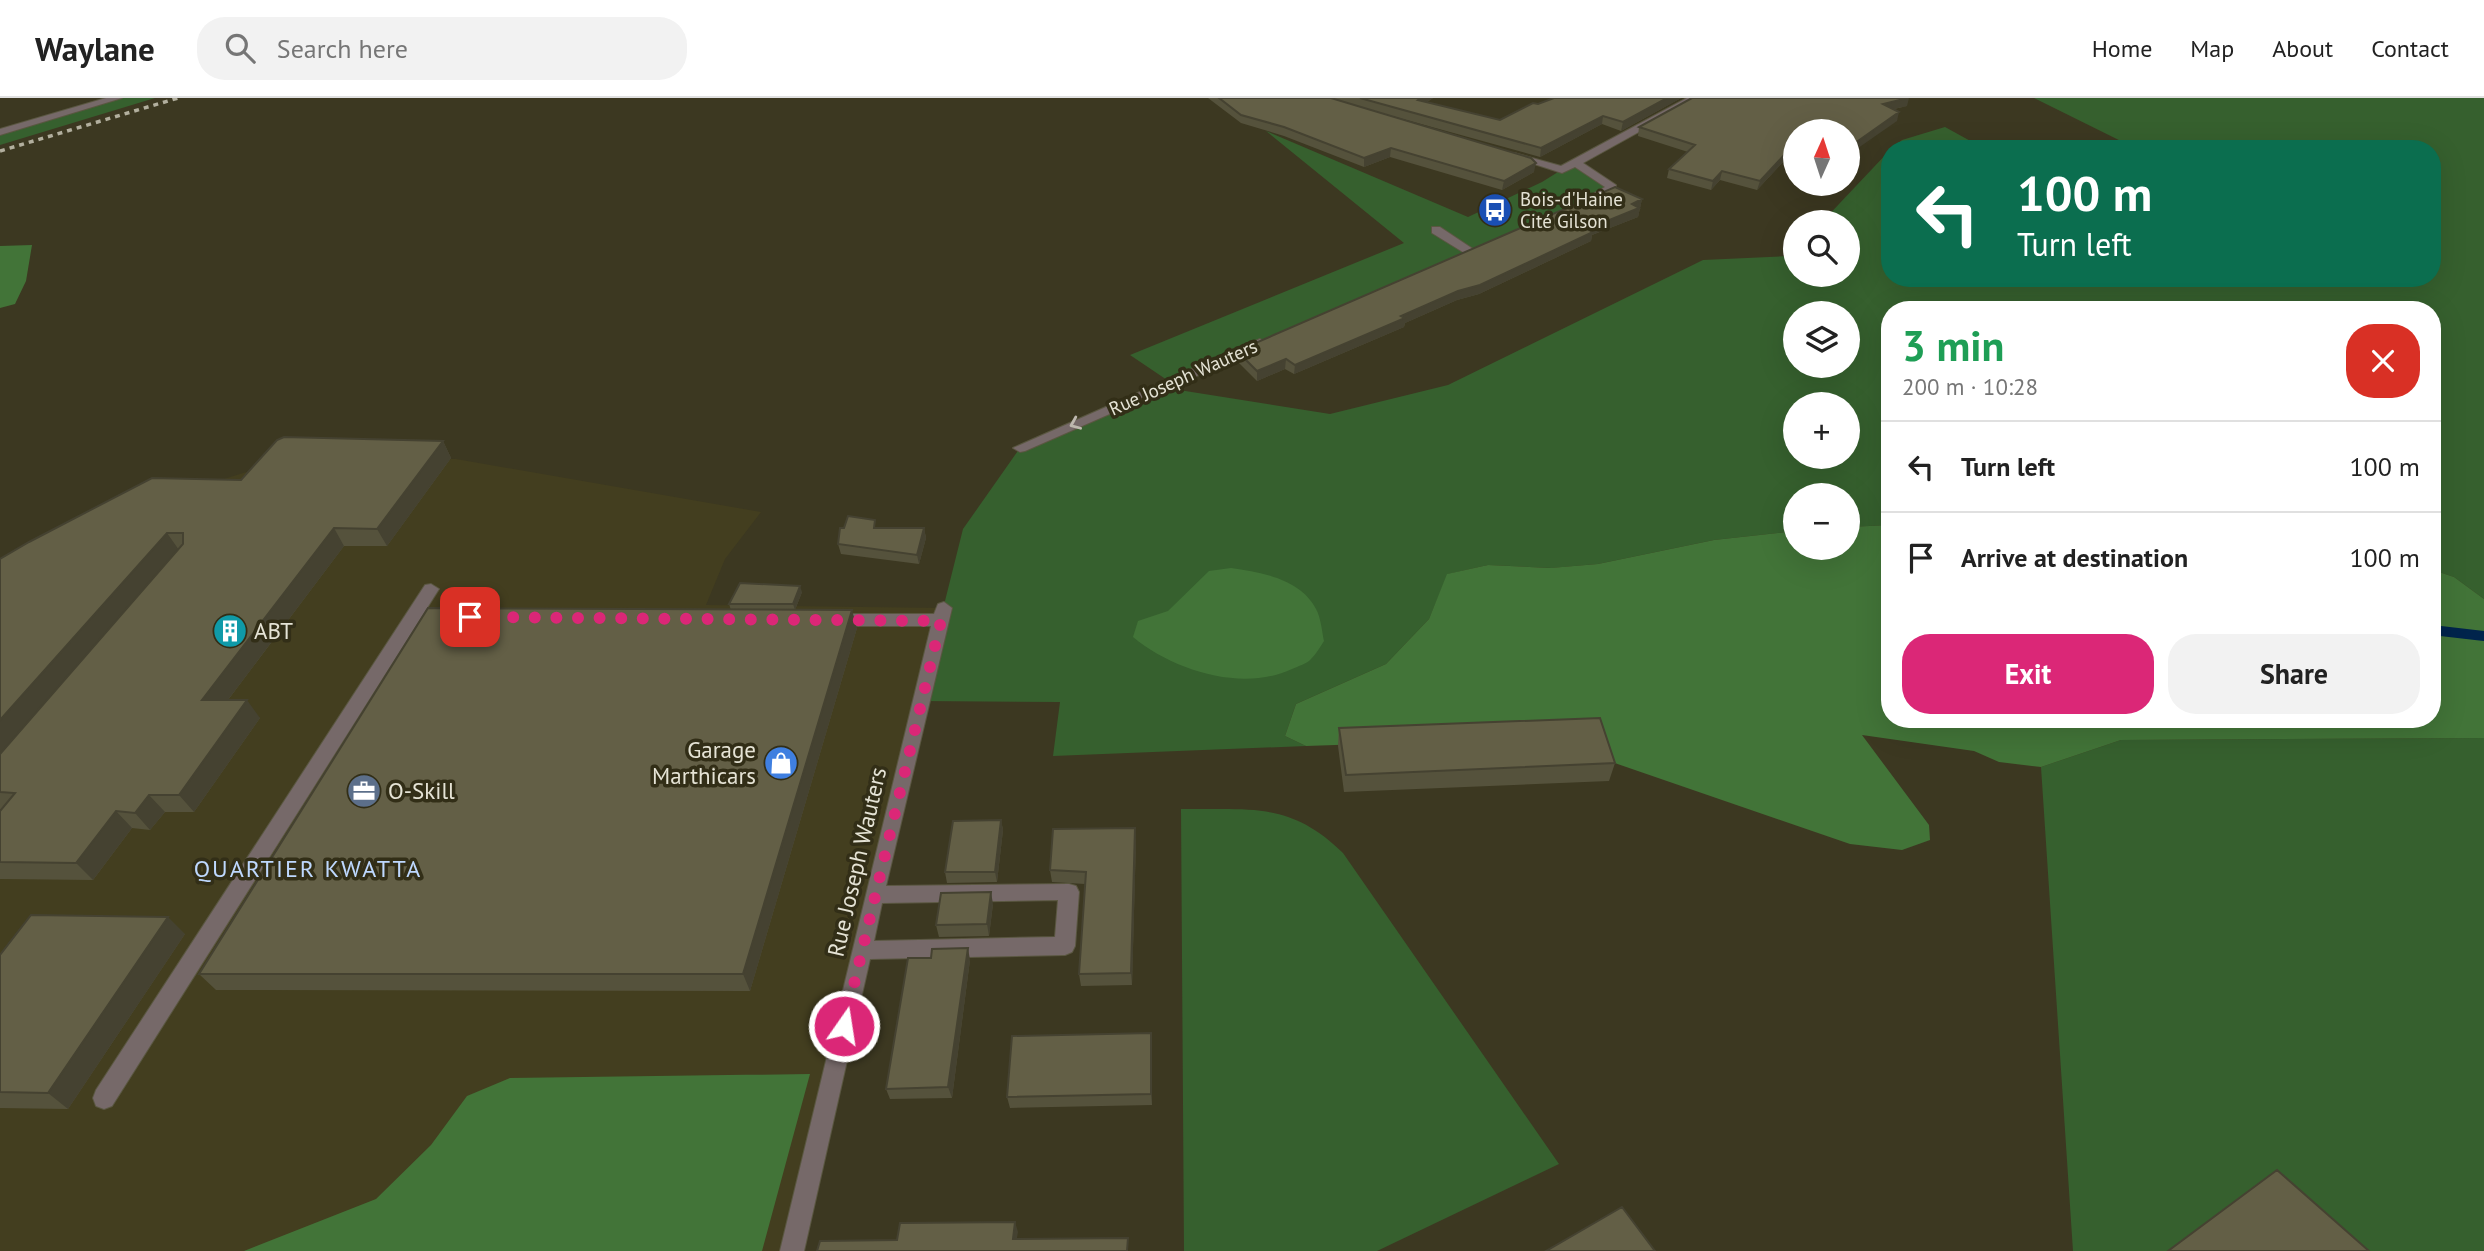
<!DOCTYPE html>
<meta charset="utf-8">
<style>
body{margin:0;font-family:"PT Sans",sans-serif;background:#f2f2f2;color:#222;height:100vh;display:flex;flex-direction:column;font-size:26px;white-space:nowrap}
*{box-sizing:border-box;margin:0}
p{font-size:23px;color:#767676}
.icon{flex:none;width:38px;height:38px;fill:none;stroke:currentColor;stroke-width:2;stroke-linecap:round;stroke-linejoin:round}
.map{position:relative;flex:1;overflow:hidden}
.details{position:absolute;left:1881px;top:203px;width:560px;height:427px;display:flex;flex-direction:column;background:#fff;border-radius:28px;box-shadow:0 7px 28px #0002}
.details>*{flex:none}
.banner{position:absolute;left:1881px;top:42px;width:560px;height:147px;border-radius:28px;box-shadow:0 7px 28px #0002;background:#0b6e4f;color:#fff;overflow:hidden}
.needle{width:46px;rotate:3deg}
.buttons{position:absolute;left:1783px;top:21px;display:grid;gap:14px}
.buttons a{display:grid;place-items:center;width:77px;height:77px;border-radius:50%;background:#fff;box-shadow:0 7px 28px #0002;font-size:35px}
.pin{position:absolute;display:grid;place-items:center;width:60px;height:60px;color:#fff;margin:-30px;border-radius:14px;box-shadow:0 4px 10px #0006}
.me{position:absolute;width:77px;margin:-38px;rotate:13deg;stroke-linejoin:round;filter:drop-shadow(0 0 5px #0008)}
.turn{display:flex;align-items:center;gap:24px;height:147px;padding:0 21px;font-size:32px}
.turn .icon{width:91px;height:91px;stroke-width:2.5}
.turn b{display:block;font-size:49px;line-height:60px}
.round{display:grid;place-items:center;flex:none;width:74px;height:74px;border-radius:28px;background:#f2f2f2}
.overview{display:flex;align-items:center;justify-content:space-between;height:119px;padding:0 21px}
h1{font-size:42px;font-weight:700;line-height:52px;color:#1e9e55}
.cta{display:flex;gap:14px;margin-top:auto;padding:14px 21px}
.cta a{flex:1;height:80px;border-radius:28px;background:#db2777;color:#fff;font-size:28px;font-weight:700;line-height:80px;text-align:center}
.cta a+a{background:#f2f2f2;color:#222}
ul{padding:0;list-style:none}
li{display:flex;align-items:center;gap:21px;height:91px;padding:0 21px;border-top:2px solid #e0e0e0}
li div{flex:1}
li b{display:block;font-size:26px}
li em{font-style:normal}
header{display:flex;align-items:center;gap:42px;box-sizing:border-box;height:98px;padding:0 35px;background:#fff;border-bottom:2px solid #e0e0e0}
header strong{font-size:33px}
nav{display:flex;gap:38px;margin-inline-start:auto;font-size:24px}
.search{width:490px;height:63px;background:#f2f2f2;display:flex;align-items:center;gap:18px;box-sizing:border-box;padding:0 24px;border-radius:28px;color:#767676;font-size:26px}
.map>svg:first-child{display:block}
.built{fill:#433e1f}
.green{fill:#36602e;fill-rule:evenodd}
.forest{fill:#427438}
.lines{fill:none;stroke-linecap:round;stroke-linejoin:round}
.stream{stroke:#00244c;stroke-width:10}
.minor-casing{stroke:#5a5741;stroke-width:2}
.minor{fill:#766969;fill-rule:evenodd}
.rail{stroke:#b2af9e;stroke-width:3.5;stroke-dasharray:5 5;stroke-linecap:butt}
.wall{fill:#55523c}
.shaded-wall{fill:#454231}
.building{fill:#635f46;stroke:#454231;stroke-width:2}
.oneway{stroke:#beb8af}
.route{stroke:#db2777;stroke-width:12;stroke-dasharray:0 21.6}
.labels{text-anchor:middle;stroke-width:7;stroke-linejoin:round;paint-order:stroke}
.far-poi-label{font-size:19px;fill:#e5e3d5;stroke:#322e17;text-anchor:start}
.far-street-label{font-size:19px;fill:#e5e3d5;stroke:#322e17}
.poi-label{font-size:23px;fill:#e5e3d5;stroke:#322e17;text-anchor:start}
.street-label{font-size:23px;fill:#e5e3d5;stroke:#322e17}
.neighbourhood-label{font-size:24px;letter-spacing:2px;fill:#bed8fe;stroke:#322e17}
</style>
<header>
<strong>Waylane</strong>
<div class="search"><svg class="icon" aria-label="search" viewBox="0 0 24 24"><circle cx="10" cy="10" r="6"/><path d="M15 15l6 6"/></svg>Search here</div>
<nav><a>Home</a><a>Map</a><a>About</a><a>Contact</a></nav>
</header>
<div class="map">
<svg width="2484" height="1153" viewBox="0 0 2484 1153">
<rect width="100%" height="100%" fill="#3c3821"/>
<path class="built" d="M291 360 456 361 761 414 725 461 706 507 944 510 792 1153H0V486L166 399Z"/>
<path class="green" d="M117 0H155L0 47V34Z
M2034 0H2484V501L2454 479 2433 472 2432 212H1890V427L1848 429V397H1796L1795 433 1714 442 1598 466 1551 470 1488 467 1448 476 1429 521 1386 566 1296 606 1285 638 1306 648 1053 658 1060 604 920 603 963 431 1020 350 1170 284 1130 257 1404 145 1266 33 1468 119 1542 84 1574 64 1611 92 1171 285 1179 292 1330 316 1448 287 1703 162 1789 158 1795 151 1796 177H1848V124H1822L1890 52V180H2432V51H2137ZM1796 215H1848V268H1796ZM1796 306H1848V359H1796Z
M1945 29 1985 51H1891L1902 42Z
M2484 640V1153H2073L2041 669 2121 642Z
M1181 711C1250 712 1290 703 1343 755L1559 1066 1377 1153H1184Z"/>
<path class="forest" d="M32 147 26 183 15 206 0 210V148Z
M1890 427V621H2432L2433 472 2454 479 2484 501V640L2121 642 2041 669 1999 664 1974 653 1862 637 1929 727 1930 742 1902 752 1850 746 1542 640 1306 648 1285 638 1296 606 1386 566 1429 521 1447 476 1488 467 1550 470 1598 466 1714 442 1795 433 1796 450H1848V429Z
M1231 470C1261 474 1301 481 1316 511 1321 520 1322 534 1324 543 1320 549 1316 556 1311 561 1307 566 1298 568 1292 571 1243 594 1174 573 1133 539L1138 523 1168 513 1209 473Z
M810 976 762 1153H244L376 1101 431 1047 467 998 510 980Z"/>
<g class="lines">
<path class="stream" d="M2432 532 2484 538"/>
<g class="minor-casing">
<path id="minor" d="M106 0H122L0 37V31Z
M1687 0H1700L1583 65 1616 87 1615 94 1590 104 1584 101 1605 89 1575 69 1562 75 1509 58 1514 55 1561 68Z
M1432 129H1440L1476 153 1466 156 1432 135Z
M1260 241 1267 245 1265 248 1025 353 1020 354 1013 350Z
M431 486 439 491 112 1008 104 1011 96 1008 93 1000 96 992 425 487Z
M944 504 952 510 886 788 1069 786 1076 788 1079 794 1075 848 1072 854 1065 857 870 861 804 1153H780L931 528H831L823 522 831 516H934L938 506ZM1058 802 1055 839 874 843 882 805Z"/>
</g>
<use href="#minor" class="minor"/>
<path class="rail" d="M0 53 178 0"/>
</g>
<path class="wall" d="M1208 0H1433L1427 4 1500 22 1538 6 1681 0 1621 33 1602 26 1540 59 1363 10 1534 74 1502 92 1390 59 1364 69 1284 38 1241 25Z
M1907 8 1894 11 1897 23 1796 33V66L1784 63 1757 92 1720 82 1711 92 1667 80 1669 71 1688 54 1638 38 1639 29Z
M1642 101 1638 119 1592 137 1591 143 1479 196 1457 202 1405 225 1404 229 1294 276 1285 271 1257 283 1237 263V253Z
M443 343 451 360 387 448H344L228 602 260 620 194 714H165L150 732 132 730 93 782 0 781V713L1 712 0 711V461L241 382Z
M877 430H924L926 440 919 466 841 456 838 446Z
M802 494 795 512 857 530 750 893 216 892 199 876 731 512 729 506Z
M1339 630 1615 665 1609 683 1344 694 1338 648Z
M1001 722 1003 732 997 784 947 785 945 774Z
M1136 742 1132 887 1081 888 1079 876 1085 786 1052 784 1050 772Z
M993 806 989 838 939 839 936 827Z
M185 836 68 1011 0 1010V857Z
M970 862 952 1000 890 1001 886 991Z
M1151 935 1152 946V1007L1010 1010 1007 999Z"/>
<path class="shaded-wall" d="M1421 0H1433L1417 10 1418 2Z
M1667 0H1681L1621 33 1623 24Z
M1909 0 1907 8 1880 14 1883 6Z
M1899 14 1897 23 1848 57V50Z
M1603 18 1602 26 1540 59 1541 50Z
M1391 50 1390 59 1364 69V60Z
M1787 54 1784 63 1757 92 1760 83Z
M1536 65 1534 74 1502 92 1504 83Z
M1722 73 1720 82 1711 92 1713 83Z
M1642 101 1638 119 1592 137 1591 143 1479 196 1457 202 1405 225 1404 229 1294 276 1295 267 1587 131Z
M1286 261 1285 271 1257 283V273Z
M443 343 451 360 387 448 377 431Z
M334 430 344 448 215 619 202 602Z
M924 430 926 440 919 466 917 457Z
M167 435 179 452 0 659V622Z
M800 488 802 494 795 512 793 506Z
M852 512 857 530 750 893 743 876Z
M247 602 260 620 194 714 179 697Z
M149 697 165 714 150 732 135 715Z
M116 713 132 730 93 782 76 765Z
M1001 722 1003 732 997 784 995 774Z
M1135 730 1136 742 1132 887 1131 875Z
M991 794 993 806 989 838 987 826Z
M168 819 185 836 68 1011 48 995Z
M968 850 970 862 952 1000 948 989Z
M1151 935 1152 946V1007L1151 996Z
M1015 1124 1018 1134 1015 1151 1013 1141Z"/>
<path class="building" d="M1219 0H1331L1531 60 1536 65 1504 83 1391 50 1364 60 1284 29 1241 17Z
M1360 0H1421L1418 2 1500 22 1533 5 1538 6 1554 0H1667L1623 24 1603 18 1541 50Z
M1692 0H1908L1883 6 1899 14 1848 50V33H1796V57L1787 54 1760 83 1722 73 1713 83 1669 71 1695 47 1639 29Z
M1615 89 1642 101 1632 106 1639 110 1587 131 1593 134 1480 187 1458 193 1401 218 1405 220 1295 267 1286 261 1257 273 1237 253Z
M284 339 443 343 377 431 334 430 202 602H247L179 697H149L135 715 116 713 76 765 0 764V713L15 695 0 694V656L183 446V435H167L0 622V461L29 444 152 380 241 382 277 342Z
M848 418 875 422 874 430H924L917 457 838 446 840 430H844Z
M740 485 800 488 793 506H729Z
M428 510 852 512 743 876H199Z
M1600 620 1615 665 1346 677 1339 630Z
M1001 722 995 774H945L953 723Z
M1135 730 1131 875 1079 876 1086 774 1050 772 1053 731Z
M991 794 987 826 936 827 941 795Z
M31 817 168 819 48 995 0 994V857Z
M968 850 948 989 886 991 908 860H931L932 851Z
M1151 935V996L1007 999 1012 938Z
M2277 1072 2369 1153H2168Z
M1622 1109 1655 1153H1546Z
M1015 1124 1013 1141 1128 1140 1127 1153H817L820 1143 897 1142 900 1125Z"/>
<defs><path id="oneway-chevron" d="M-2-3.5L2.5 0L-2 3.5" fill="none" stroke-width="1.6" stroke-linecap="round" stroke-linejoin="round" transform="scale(1.75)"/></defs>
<use class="oneway" href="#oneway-chevron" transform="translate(1075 326) rotate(157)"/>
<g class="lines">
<path class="route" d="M470 519 941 523 844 928"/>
</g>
<defs>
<g id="bus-disc" transform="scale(1.75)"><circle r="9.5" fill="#1a4fb4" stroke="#322e17"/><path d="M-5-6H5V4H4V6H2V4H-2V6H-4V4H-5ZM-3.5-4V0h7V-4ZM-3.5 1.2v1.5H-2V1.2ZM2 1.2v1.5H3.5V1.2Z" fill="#fff"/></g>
<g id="building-disc" transform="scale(1.75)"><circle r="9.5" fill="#0f9aa8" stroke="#322e17"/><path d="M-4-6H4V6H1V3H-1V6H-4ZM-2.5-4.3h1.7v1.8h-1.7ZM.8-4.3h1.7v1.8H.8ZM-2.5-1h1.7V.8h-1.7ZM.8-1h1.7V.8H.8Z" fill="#fff"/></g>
<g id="shop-disc" transform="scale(1.75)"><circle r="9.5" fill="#3f7fe0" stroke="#322e17"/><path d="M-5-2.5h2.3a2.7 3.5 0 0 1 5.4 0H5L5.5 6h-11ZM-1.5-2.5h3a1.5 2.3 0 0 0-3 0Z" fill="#fff"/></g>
<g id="office-disc" transform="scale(1.75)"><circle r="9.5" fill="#5c6f8a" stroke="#322e17"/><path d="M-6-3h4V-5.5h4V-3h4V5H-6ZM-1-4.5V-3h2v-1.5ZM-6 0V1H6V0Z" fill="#fff"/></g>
</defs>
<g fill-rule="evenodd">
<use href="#bus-disc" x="1495" y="112"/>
<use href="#building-disc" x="230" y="533"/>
<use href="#shop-disc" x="781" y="665"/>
<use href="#office-disc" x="364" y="693"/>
</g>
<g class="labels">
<g class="far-poi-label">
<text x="1520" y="108">Bois-d'Haine<tspan x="1520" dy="22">Cité Gilson</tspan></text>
</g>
<g class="far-street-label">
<text transform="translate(1183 279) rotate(-24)" y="7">Rue Joseph Wauters</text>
</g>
<g class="poi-label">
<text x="254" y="541">ABT</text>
<text x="756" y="660" text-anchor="end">Garage<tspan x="756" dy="26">Marthicars</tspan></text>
<text x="388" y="701">O-Skill</text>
</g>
<g class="street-label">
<text transform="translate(857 764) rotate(-77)" y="8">Rue Joseph Wauters</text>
</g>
<g class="neighbourhood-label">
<text x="308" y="779">QUARTIER KWATTA</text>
</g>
</g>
</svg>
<div class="buttons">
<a><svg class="needle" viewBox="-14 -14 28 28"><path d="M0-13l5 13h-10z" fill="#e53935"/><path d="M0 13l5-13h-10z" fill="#767676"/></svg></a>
<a><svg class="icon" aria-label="search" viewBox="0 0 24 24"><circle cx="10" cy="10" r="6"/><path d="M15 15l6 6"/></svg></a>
<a><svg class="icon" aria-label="layers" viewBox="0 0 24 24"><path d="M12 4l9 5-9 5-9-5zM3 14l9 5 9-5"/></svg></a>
<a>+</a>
<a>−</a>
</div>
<div class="pin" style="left:470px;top:519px;background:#d93025"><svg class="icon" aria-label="arrive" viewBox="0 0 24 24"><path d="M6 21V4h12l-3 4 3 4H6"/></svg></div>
<svg class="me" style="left:844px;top:928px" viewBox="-20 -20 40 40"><circle r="17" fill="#db2777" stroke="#fff" stroke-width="3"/><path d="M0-11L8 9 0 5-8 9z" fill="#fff"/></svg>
<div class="banner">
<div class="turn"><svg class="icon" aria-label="left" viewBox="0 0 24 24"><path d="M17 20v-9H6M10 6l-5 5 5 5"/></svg><div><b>100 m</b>Turn left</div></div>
</div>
<section class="details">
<div class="overview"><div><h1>3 min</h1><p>200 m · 10:28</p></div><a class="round" style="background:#d93025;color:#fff"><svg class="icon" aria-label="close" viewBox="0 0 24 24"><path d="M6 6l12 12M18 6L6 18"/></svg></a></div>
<ul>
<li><svg class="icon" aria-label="left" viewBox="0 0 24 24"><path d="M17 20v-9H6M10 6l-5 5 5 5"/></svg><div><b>Turn left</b></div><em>100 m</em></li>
<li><svg class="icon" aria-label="arrive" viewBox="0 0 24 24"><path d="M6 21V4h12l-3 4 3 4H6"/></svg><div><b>Arrive at destination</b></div><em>100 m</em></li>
</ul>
<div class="cta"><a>Exit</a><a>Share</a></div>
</section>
</div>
